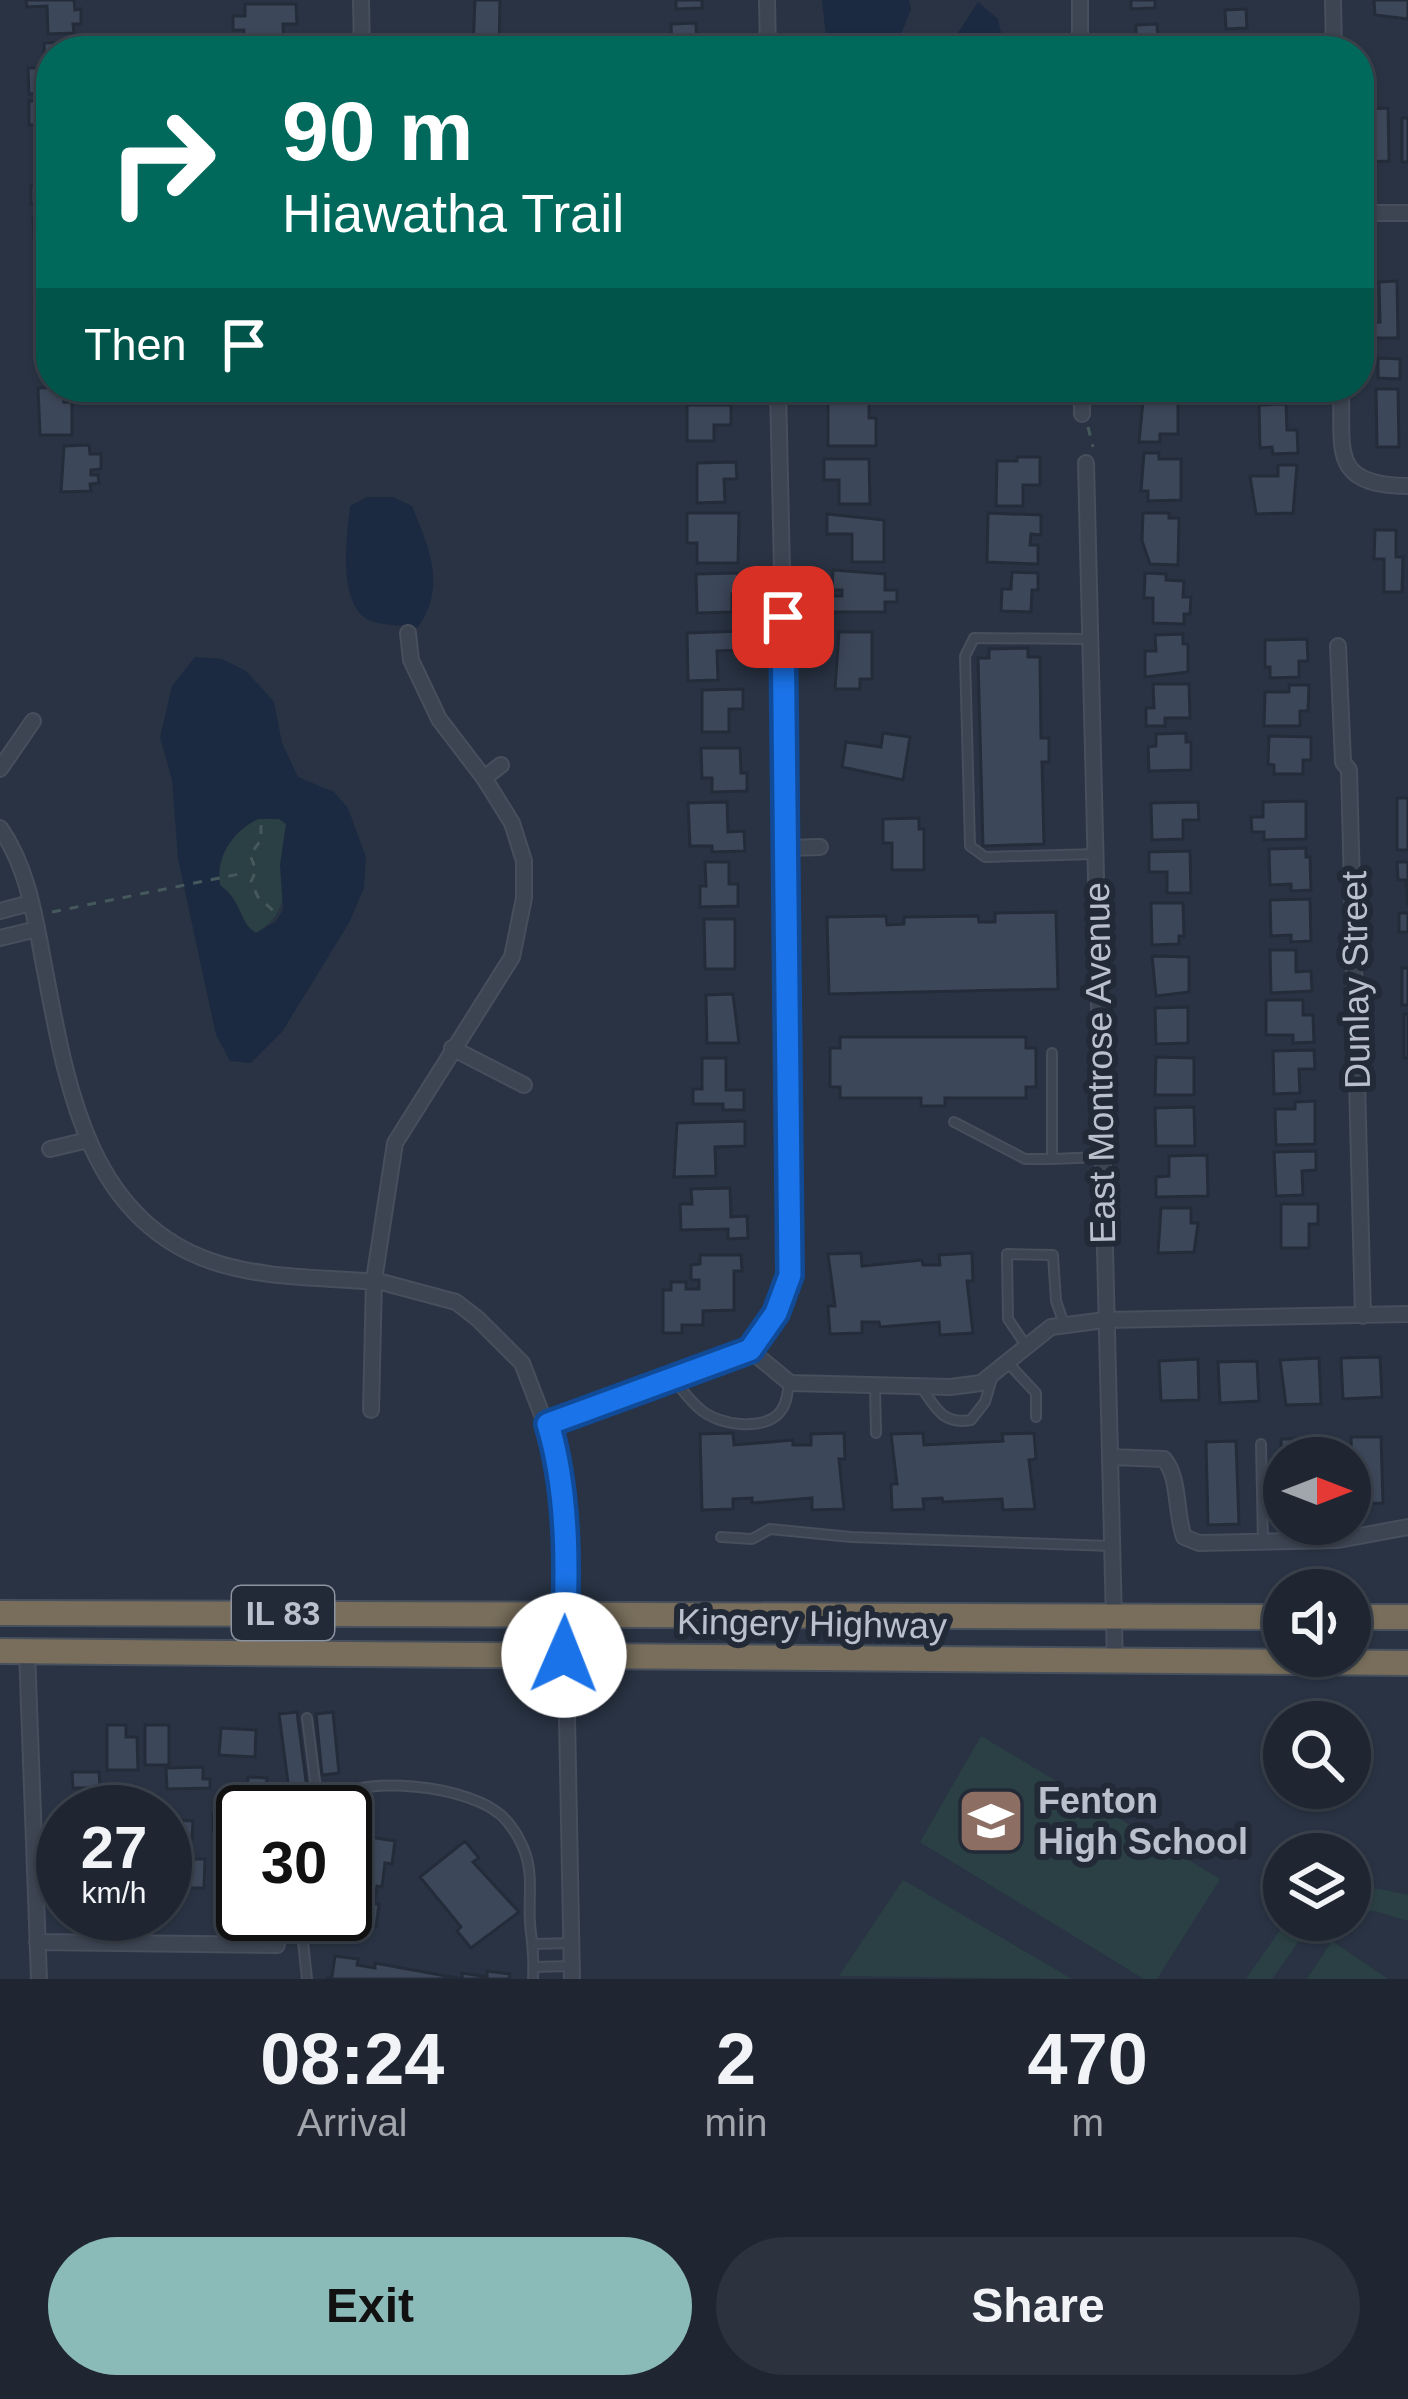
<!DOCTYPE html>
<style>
body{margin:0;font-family:Arial,sans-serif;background:#2c323e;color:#f1f3f6;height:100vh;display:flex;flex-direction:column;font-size:45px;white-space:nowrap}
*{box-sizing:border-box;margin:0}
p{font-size:39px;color:#a1a5ac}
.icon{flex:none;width:66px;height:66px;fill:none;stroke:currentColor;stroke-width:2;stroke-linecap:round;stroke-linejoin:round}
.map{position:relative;height:1979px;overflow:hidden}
.drawer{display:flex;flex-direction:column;background:#1f2632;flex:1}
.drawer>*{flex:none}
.banner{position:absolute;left:36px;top:36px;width:1338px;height:366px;border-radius:48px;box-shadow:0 3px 9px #0004,0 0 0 3px #3c434d;background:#00695c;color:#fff;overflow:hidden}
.needle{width:78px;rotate:90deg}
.fabs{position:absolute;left:1263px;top:1437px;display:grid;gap:24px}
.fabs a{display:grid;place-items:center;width:108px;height:108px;border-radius:50%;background:#1f2632;box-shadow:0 3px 9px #0004,0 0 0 3px #3c434d;font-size:60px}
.speed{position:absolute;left:36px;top:1785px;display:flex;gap:24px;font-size:60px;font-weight:700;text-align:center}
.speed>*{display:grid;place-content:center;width:156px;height:156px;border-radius:50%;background:#1f2632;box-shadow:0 3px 9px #0004,0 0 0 3px #3c434d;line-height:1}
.speed small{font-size:30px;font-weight:400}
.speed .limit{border:6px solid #111;border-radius:18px;background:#fff;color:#111}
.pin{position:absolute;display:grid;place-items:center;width:102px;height:102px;color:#fff;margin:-51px;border-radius:24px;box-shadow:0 6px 18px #0006}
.me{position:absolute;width:132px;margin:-66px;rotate:1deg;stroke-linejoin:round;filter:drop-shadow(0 0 9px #0008)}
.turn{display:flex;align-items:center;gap:42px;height:252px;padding:0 48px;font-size:54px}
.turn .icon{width:156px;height:156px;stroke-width:2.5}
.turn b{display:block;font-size:84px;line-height:102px}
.then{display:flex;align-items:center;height:114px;padding:0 48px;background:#0003;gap:24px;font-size:45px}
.eta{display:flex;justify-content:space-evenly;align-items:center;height:204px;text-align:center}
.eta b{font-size:72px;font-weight:700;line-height:84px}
.cta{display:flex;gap:24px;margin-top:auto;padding:24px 48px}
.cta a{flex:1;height:138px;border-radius:72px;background:#8bbbb9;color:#111;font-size:48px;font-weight:700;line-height:138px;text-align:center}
.cta a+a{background:#2c323e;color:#f1f3f6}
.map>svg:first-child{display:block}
.green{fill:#2b4044}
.water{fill:#1c2a41;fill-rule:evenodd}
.building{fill:#3c4759;stroke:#242c3a;stroke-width:3}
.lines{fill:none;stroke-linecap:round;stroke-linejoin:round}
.lane-casing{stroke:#474e5c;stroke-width:12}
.street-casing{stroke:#474e5c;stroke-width:18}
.highway-casing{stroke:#48505d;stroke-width:28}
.path{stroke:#45595c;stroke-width:3;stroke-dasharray:9 9;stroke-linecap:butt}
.lane{stroke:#3d4553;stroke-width:8}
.street{stroke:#3d4553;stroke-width:14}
.highway{stroke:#786e5b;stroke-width:24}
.route-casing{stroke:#114b97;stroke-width:30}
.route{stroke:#1a73e8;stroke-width:21}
.labels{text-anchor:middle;stroke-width:12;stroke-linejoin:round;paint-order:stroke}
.shield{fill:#222a38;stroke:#8d94a0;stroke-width:3}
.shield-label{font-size:33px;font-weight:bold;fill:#bbc1cc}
.street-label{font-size:36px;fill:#bbc1cc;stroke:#222a38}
.poi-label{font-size:36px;font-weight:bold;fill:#bbc1cc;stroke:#222a38;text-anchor:start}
</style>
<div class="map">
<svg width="1408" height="1979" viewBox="0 0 1408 1979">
<rect width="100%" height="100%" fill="#293343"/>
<path class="green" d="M258 819H279L287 824C273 871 303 904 256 933 238 922 244 903 220 885 216 857 233 831 258 819Z
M981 1736 1220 1879 1157 1979H1144L920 1842Z
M903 1880 1072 1979 839 1976Z
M1350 1889H1380L1408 1895V1921L1375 1911 1350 1913Z
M1287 1920H1326L1304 1934 1272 1979H1246Z
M1332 1941 1388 1979H1307Z"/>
<path class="water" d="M822 0H909L911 9 898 42C869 51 854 51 826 38Z
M978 2 998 19 1005 51H955L950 45Z
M367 497H393L412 506C429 548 447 586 418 627 404 625 383 626 371 621 336 607 347 535 350 506Z
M195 657 222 659 246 671 274 702 282 743 298 777 334 792 348 808 366 857 364 888 349 923 282 1032 251 1063 230 1061 216 1035 178 859 172 780 160 737 172 686ZM258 819H279L286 824 280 865 283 910 276 921 256 933C238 922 244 903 220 885 215 856 233 831 258 819Z"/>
<path class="building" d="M26 0H74L75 10 81 9V24H73L74 33 48 34 47 6 27 7Z
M475 0H500L499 50 473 49Z
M676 0H702V8L676 9Z
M1131 0H1155V8L1131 9Z
M1374 0H1408V19L1375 15Z
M245 4H296L297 24H283L284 51H244V30H233V16H245Z
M1246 9 1247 28 1226 29 1225 10Z
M696 23 697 51H672L671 24Z
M1157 24 1158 44 1165 43V51H1131V42H1136V25Z
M77 42V51H51V93L29 94 28 68H45L44 43Z
M29 101H49L51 149 48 124 29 125Z
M1388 108 1389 161 1364 162 1363 109Z
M1402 118H1408V162H1402Z
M50 160 51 204H31V186L51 185Z
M33 217H51V237L34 238Z
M1397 281 1398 338H1368L1367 323 1380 322 1379 282Z
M51 299V319L35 320 34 300Z
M51 332V353L36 354 35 333Z
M1378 358 1400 359V379L1378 378Z
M63 387 64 402H72V435H40L38 388Z
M1260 387H1294V394H1261Z
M1376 389H1398L1399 447H1377Z
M1144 391H1178V434H1160V442H1139Z
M828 398 869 399V418H876V446H828Z
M1286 404 1287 430H1297L1298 453 1273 454 1272 447 1260 448 1259 405Z
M687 405H731V425H714V441H687Z
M89 445 90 454H101V469L91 470V475H98L99 483 90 484 91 491 61 492 64 446Z
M1144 453H1159V459H1181V500L1148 501V491H1141Z
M1017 457H1040V485H1023V506H996L997 461H1017Z
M824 459H869L870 504H839V480H824Z
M736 462 737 479H724L725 502 697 503V463Z
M1278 465H1297L1293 513 1256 514 1250 476H1278Z
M687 513H739L738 563H697V543H687Z
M988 513 1041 515V535L1031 534 1030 545H1038V564L987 562Z
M1143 513H1169V518H1179L1178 565 1150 564 1142 541Z
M827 514 884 520V562H852V534H827Z
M1375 530H1396V557H1403L1402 592H1384V559H1374Z
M833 570 885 574V590H897V602H885V612H832V596H842V590H832Z
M1012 572 1038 573V590H1032L1031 612 1001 611 1002 589H1011Z
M738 573V594H732V612L697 613 696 574Z
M1145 573 1166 574V580L1184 581 1183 597H1191L1190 614H1184V624L1153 623V598H1144Z
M743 631V650L717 651 718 680 688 681 687 633Z
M839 632H872V679H860V689H835Z
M1183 634V644H1188V672L1145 677V651H1156L1155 635Z
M1307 639 1308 661H1299V677L1270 678V667H1265V640Z
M1028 648V657H1040L1041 738H1049V762H1042L1044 844 983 846 978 658H989V649Z
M1153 684H1189L1190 718H1165V726H1146V708H1154Z
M1289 685H1309L1308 711H1300V726H1264L1265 692H1289Z
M743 689V709H729V732H702V690Z
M883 733 910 737 903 780 842 767 846 742 881 747Z
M1186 733V742H1191V770L1149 771 1148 747 1156 746V734Z
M1269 736 1311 737V760H1303V774H1274V765L1268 764Z
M701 748H740L741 773H747V791L712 792V778H702Z
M1397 798H1408V850H1397Z
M1306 801V839L1264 840V832H1252L1251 817H1263V802Z
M727 802 728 832 744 831 745 851 712 852V846H690L688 803Z
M1198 802 1199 820H1183V839L1152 840 1151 803Z
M919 818V829H924V870H892V843H883V819Z
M1306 848V857H1310L1311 890 1291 891V884L1270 885 1269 849Z
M1190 851 1191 893H1167V872H1149V852Z
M705 862H729V884H738V906L700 907V886H706Z
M1397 862H1408V906L1406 880H1398Z
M1310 899 1311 941 1291 942V935L1271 936 1270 900Z
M1151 903H1183L1184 936H1179V944L1152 945Z
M1056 912 1058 989 829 994 827 917 886 916 887 925 904 924V917L978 916 979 922H995V913Z
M1399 913H1408V932H1399Z
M704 919H735V969H705Z
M1270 950H1296V972L1311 971 1312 991 1271 993Z
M1152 956 1189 957V992L1156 996Z
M1402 968H1408V1005H1402Z
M733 994 739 1043H707L706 995Z
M1266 1000H1303V1015H1313L1314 1042 1293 1043V1035H1266Z
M1188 1007V1043L1156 1044 1155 1008Z
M1404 1014H1408V1058H1404Z
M840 1037H1026V1048H1036V1087H1026V1098H945V1106H921V1098H840V1087H830V1048H840Z
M1314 1050 1315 1069H1299L1300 1093 1274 1094 1273 1051Z
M1156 1057 1194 1058V1095H1155Z
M702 1058H726V1090H744V1110H723V1104H693V1089H702Z
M1315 1101V1144L1276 1145 1275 1109H1295V1102Z
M1194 1107 1195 1146H1156L1155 1108Z
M745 1121V1146L715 1147 716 1176 674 1177 677 1123Z
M1316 1151V1170L1302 1171 1303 1195 1276 1196 1274 1152Z
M1207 1155 1208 1196 1156 1197V1177L1169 1176V1156Z
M730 1188 731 1217 747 1216 748 1238 728 1239V1229L681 1230 680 1204H692L691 1189Z
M1281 1204H1318V1224H1309V1248H1281Z
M1161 1208H1191V1223H1198L1194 1252 1158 1253Z
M861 1253 862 1266 922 1260 923 1265H940L939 1255 972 1253 973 1281H967L973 1333 940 1335 939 1322 880 1327 879 1322H862V1333L830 1334 828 1306H835L828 1254Z
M700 1255H741L742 1271H734V1310L703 1311V1325H682V1333H663V1290H671V1282H686V1289H699V1280H691V1265L700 1264Z
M1380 1357 1382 1397 1343 1399 1341 1358Z
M1319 1358 1321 1404 1286 1405 1280 1360Z
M1198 1359 1199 1400 1161 1401 1159 1361Z
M1257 1361 1259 1401 1220 1403 1218 1362Z
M733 1433 734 1445 793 1440V1445H811V1434L844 1433 845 1459H839L844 1509 812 1510V1498L752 1503V1498L733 1499V1509L702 1510 700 1434Z
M923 1433 924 1445 1003 1441 1002 1434 1034 1433 1036 1459 1029 1460 1035 1509 1003 1510 1002 1499 943 1502 942 1498 923 1499 924 1509 892 1510 891 1484H897L891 1434Z
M1351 1437H1381L1383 1503 1353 1504Z
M1281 1439H1311V1458H1284V1522Z
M1236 1441 1239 1524 1208 1525 1206 1442Z
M297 1712 308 1796 290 1798 279 1714Z
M333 1712 339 1773 322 1775 316 1714Z
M107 1725H126V1737H137L138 1770H107Z
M145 1725H169V1765H145Z
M221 1728 256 1730 255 1757 219 1755Z
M203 1767V1779H210V1788L167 1789 166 1768Z
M72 1772H99L100 1788H73Z
M248 1777 267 1778 266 1795H247Z
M213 1814H232V1831H213Z
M174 1820 193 1821 192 1839H174Z
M345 1833 395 1841 392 1864 385 1863 382 1887 377 1886 374 1904H379L376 1927 355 1923 354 1930 335 1927 336 1919 317 1916 345 1914Z
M465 1841 479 1858 473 1862 519 1912 471 1948 457 1931 461 1927 420 1877Z
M217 1857 243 1858V1889H217Z
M180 1859H205L204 1888H180Z
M335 1956 358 1959 357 1965 375 1968V1963L462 1979V1973L487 1977V1971L510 1974 509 1979H326L332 1976Z"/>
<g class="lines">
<g class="lane-casing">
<path id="lane" d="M1089 639 974 638 965 656 970 846 985 857 1095 854
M1052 1053V1159L1101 1157
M954 1122 1025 1159H1052
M1027 1347 1008 1319 1007 1254 1053 1255 1056 1301 1064 1324
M1008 1363 1036 1393V1417
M674 1380C682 1389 690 1401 700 1409 717 1425 764 1432 780 1412 787 1404 787 1394 789 1384
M875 1387 876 1433
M922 1388C936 1409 944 1425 971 1420L985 1402 993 1375
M1261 1444 1263 1542
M721 1537 752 1539 770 1529 851 1537 1111 1546
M307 1718 318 1804
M312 1812C343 1771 459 1783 497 1812 505 1817 516 1832 520 1841 537 1872 526 1901 531 1933 533 1949 534 1962 533 1979
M300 1914 307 1979
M534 1944 570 1943
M534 1967 572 1966"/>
</g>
<g class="street-casing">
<path id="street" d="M361 0 362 51
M767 0 768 51
M1080 0V51
M1333 0 1334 51
M1359 213H1408
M1082 387V414
M1341 387C1343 451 1329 485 1408 486
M1086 463 1115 1663
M1338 646 1343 762 1349 770 1363 1316
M0 769 33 721
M484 778 501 765
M0 828C30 871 36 925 46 976 67 1087 89 1219 211 1261 262 1279 322 1277 375 1282
M788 848 820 847
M0 911 30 903
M0 938 37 929
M452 1048 524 1085
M50 1149 88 1140
M374 1280 456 1302 478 1319 522 1363 556 1451 565 1612 572 1979
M374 1280 395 1143 512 957 524 898V861L512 823 484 778 439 719 411 660 408 633
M750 1350 790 1383 950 1387 981 1383 1051 1327 1105 1320 1408 1314
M371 1410 374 1280
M548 1424 750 1350 776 1313 790 1275 788 848 778 387
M1110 1457 1164 1459C1180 1478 1175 1512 1184 1537L1199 1543 1338 1540 1408 1527
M27 1651 39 1979
M37 1942 277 1945"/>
</g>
<g class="highway-casing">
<path id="highway" d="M0 1613 1284 1617
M1350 1617H1408
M0 1651 1408 1663"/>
</g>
<path class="path" d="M1088 427 1093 447
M261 825V840L250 855 256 870 251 882 258 897 276 913
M52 912 244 873"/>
<use href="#lane" class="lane"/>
<use href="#street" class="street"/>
<use href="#highway" class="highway"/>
</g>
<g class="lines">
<g class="route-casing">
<path id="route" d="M564 1655C567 1581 570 1496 548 1424L750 1350 776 1313 790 1275 783 617"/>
</g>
<use href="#route" class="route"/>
</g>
<defs>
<g id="school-square" transform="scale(3.45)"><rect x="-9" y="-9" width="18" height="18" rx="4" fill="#8d6e63" stroke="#222a38"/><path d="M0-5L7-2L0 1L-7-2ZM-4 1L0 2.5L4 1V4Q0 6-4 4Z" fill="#fff"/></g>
</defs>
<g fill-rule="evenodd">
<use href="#school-square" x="991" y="1821"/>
</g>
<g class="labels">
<rect class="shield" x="232" y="1586" width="102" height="54" rx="9"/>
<g class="shield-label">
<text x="283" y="1625">IL 83</text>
</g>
<g class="street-label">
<text transform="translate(1355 980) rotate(-91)" y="13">Dunlay Street</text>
<text transform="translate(1099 1063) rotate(-91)" y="13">East Montrose Avenue</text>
<text transform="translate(812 1623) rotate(1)" y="13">Kingery Highway</text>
</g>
<g class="poi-label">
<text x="1038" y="1813">Fenton<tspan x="1038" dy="41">High School</tspan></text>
</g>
</g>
</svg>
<div class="fabs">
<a><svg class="needle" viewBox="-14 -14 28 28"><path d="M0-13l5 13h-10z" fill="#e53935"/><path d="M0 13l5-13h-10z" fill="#a1a5ac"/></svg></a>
<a><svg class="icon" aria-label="sound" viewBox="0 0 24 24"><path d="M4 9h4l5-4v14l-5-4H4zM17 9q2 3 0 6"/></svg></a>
<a><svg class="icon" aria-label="search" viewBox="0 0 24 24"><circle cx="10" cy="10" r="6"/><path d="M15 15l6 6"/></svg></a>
<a><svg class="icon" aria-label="layers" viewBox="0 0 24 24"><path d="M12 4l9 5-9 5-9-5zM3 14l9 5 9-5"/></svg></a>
</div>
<div class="speed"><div>27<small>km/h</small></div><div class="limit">30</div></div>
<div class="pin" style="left:783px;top:617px;background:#d93025"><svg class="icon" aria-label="arrive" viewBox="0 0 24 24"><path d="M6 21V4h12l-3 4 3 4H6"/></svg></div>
<svg class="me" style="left:564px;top:1655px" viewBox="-20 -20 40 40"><circle r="19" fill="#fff"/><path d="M0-13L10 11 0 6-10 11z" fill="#1a73e8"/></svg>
<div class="banner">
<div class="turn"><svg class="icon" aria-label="right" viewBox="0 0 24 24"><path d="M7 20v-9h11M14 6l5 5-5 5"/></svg><div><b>90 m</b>Hiawatha Trail</div></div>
<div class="then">Then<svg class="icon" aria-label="arrive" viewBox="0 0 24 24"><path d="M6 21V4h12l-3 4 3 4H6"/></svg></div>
</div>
</div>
<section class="drawer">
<div class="eta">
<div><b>08:24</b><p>Arrival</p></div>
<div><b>2</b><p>min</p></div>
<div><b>470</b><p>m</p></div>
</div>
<div class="cta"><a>Exit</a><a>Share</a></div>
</section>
